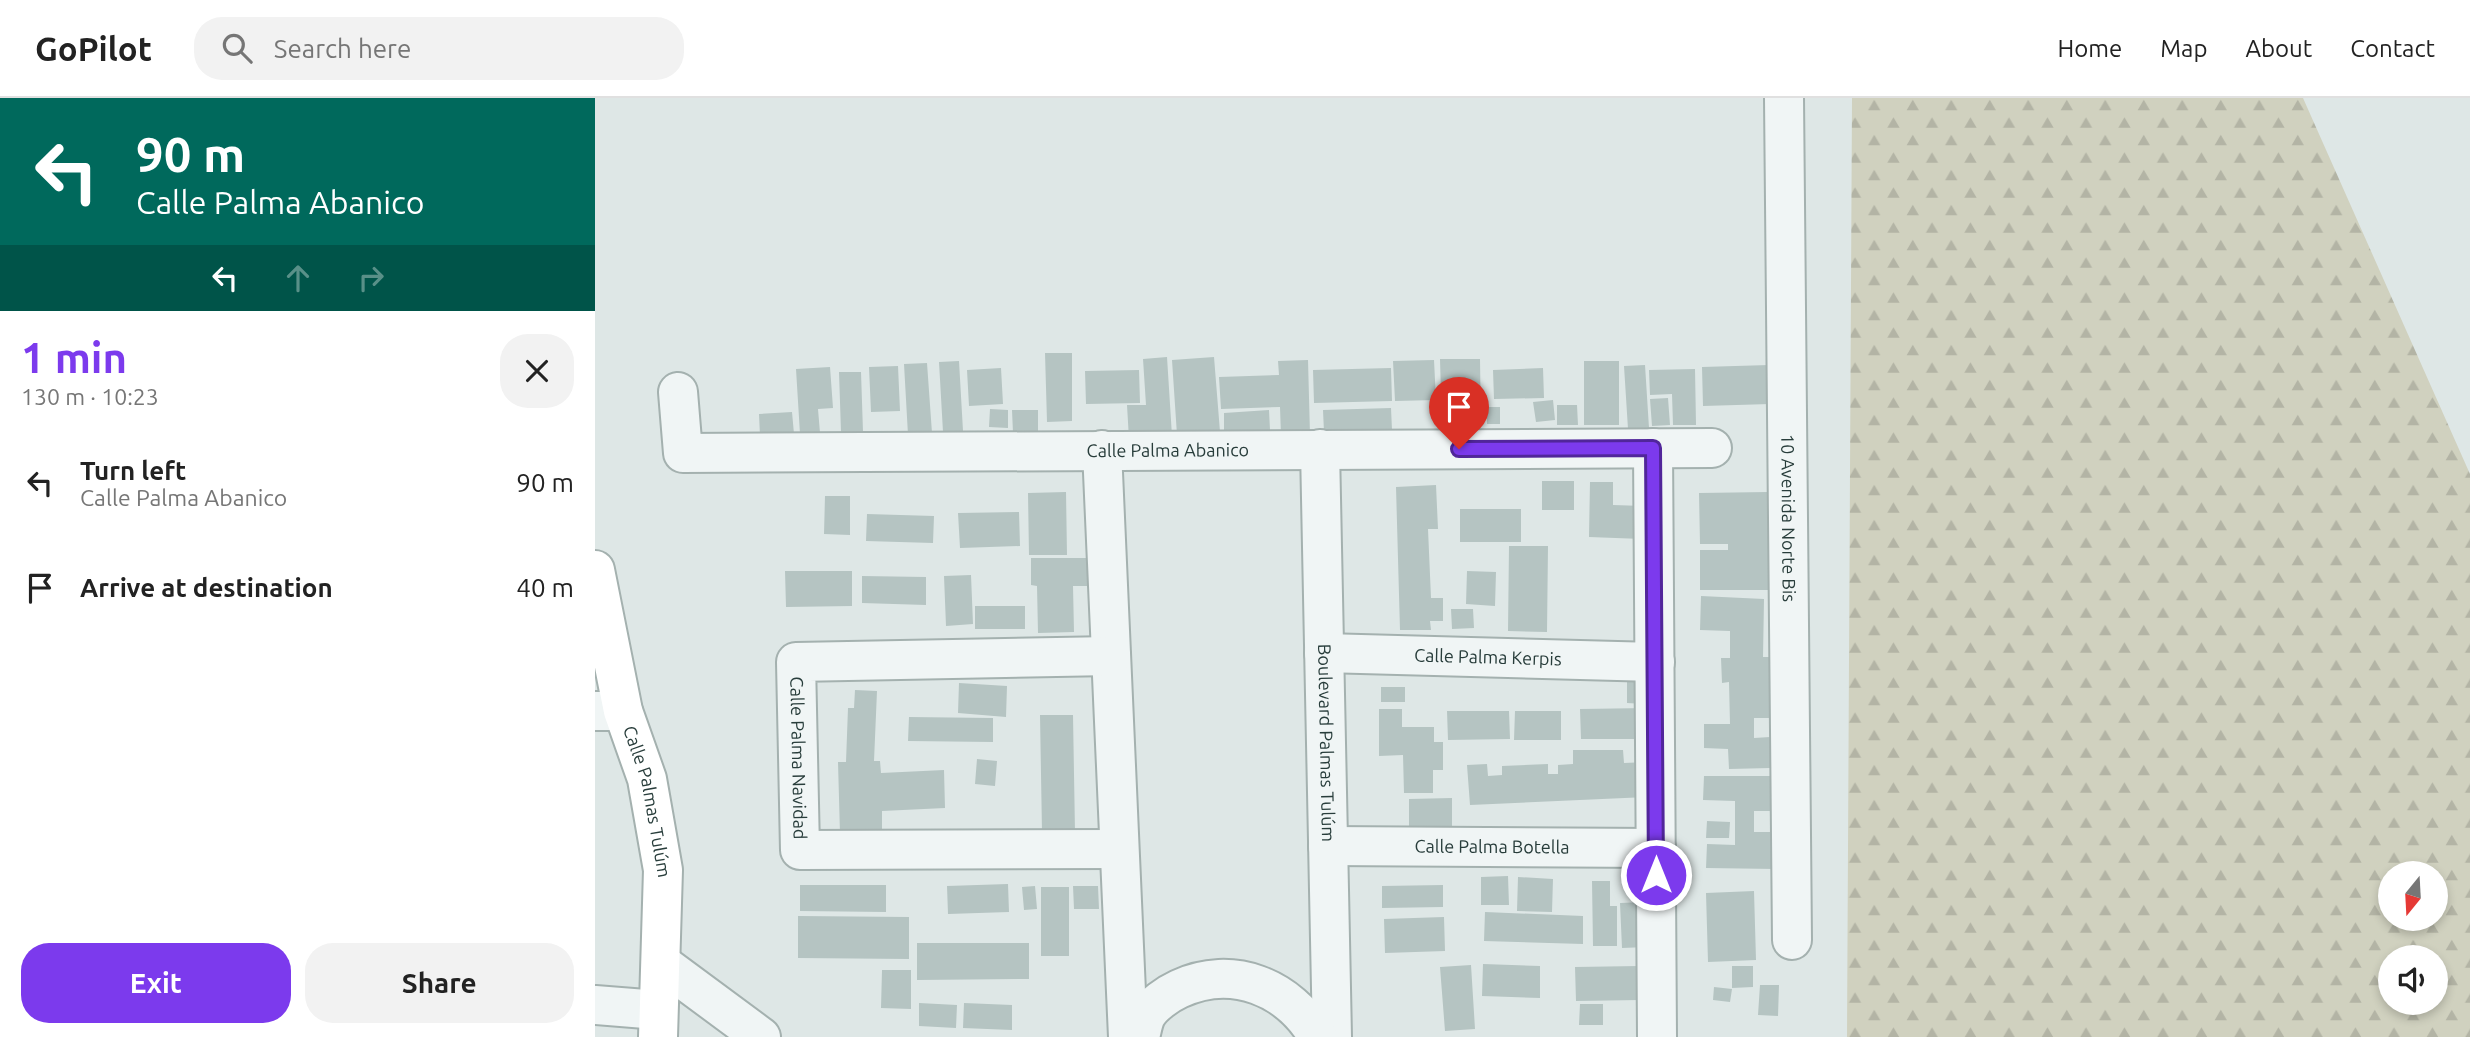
<!DOCTYPE html>
<meta charset="utf-8">
<style>
body{margin:0;font-family:Ubuntu,sans-serif;background:#f2f2f2;color:#222;height:100vh;display:flex;flex-direction:column;font-size:26px;white-space:nowrap}
*{box-sizing:border-box;margin:0}
p{font-size:23px;color:#767676}
.icon{flex:none;width:38px;height:38px;fill:none;stroke:currentColor;stroke-width:2;stroke-linecap:round;stroke-linejoin:round}
.map{position:relative;flex:1;overflow:hidden}
.details{display:flex;flex-direction:column;background:#fff;width:595px}
.details>*{flex:none}
.banner{background:#00695c;color:#fff;overflow:hidden}
.needle{width:46px;rotate:198deg}
.tools{position:absolute;left:1783px;top:763px;display:grid;gap:14px}
.tools a{display:grid;place-items:center;width:70px;height:70px;border-radius:50%;background:#fff;box-shadow:0 4px 10px #0003;font-size:35px}
.pin{position:absolute;display:grid;place-items:center;width:60px;height:60px;color:#fff;margin:-72px -30px;border-radius:50% 50% 50% 0;rotate:-45deg;box-shadow:0 0 7px #0007}
.pin .icon{rotate:45deg}
.me{position:absolute;width:77px;margin:-38px;rotate:0deg;stroke-linejoin:round;filter:drop-shadow(0 0 5px #0008)}
.turn{display:flex;align-items:center;gap:24px;height:147px;padding:0 21px;font-size:32px}
.turn .icon{width:91px;height:91px;stroke-width:2.5}
.turn b{display:block;font-size:49px;line-height:60px}
.lanes{display:flex;align-items:center;height:66px;padding:0 21px;background:#0003;justify-content:center;gap:35px;direction:ltr}
.lanes .off{opacity:.35}
.round{display:grid;place-items:center;flex:none;width:74px;height:74px;border-radius:28px;background:#f2f2f2}
.head{display:flex;align-items:center;justify-content:space-between;height:119px;padding:0 21px}
h1{font-size:42px;font-weight:700;line-height:52px;color:#7c3aed}
.cta{display:flex;gap:14px;margin-top:auto;padding:14px 21px}
.cta a{flex:1;height:80px;border-radius:28px;background:#7c3aed;color:#fff;font-size:28px;font-weight:700;line-height:80px;text-align:center}
.cta a+a{background:#f2f2f2;color:#222}
ul{padding:0;list-style:none}
li{display:flex;align-items:center;gap:21px;height:105px;padding:0 21px}
li div{flex:1}
li b{display:block;font-size:26px}
li em{font-style:normal}
header{display:flex;align-items:center;gap:42px;box-sizing:border-box;height:98px;padding:0 35px;background:#fff;border-bottom:2px solid #e0e0e0}
header strong{font-size:33px}
nav{display:flex;gap:38px;margin-inline-start:auto;font-size:24px}
.search{width:490px;height:63px;background:#f2f2f2;display:flex;align-items:center;gap:18px;box-sizing:border-box;padding:0 24px;border-radius:28px;color:#767676;font-size:26px}
main{display:flex;flex:1;min-height:0}
.map>svg:first-child{display:block}
.forest{fill:url(#forest-firs);fill-rule:evenodd}
.building{fill:#b5c4c2}
.lines{fill:none;stroke-linecap:round;stroke-linejoin:round}
.minor-casing{stroke:#a4b1af;stroke-width:42}
.secondary-casing{stroke:#a4b1af;stroke-width:42}
.minor{stroke:#f0f5f5;stroke-width:38}
.secondary{stroke:#fff;stroke-width:38}
.route-casing{stroke:#51269a;stroke-width:18}
.route{stroke:#7c3aed;stroke-width:12}
.labels{text-anchor:middle;stroke-width:6;stroke-linejoin:round;paint-order:stroke}
.street-label{font-size:18px;fill:#283d3b;stroke:#edf5f4}
</style>
<header>
<strong>GoPilot</strong>
<div class="search"><svg class="icon" aria-label="search" viewBox="0 0 24 24"><circle cx="10" cy="10" r="6"/><path d="M15 15l6 6"/></svg>Search here</div>
<nav><a>Home</a><a>Map</a><a>About</a><a>Contact</a></nav>
</header>
<main>
<section class="details">
<div class="banner">
<div class="turn"><svg class="icon" aria-label="left" viewBox="0 0 24 24"><path d="M17 20v-9H6M10 6l-5 5 5 5"/></svg><div><b>90 m</b>Calle Palma Abanico</div></div>
<div class="lanes"><svg class="icon" aria-label="left" viewBox="0 0 24 24"><path d="M17 20v-9H6M10 6l-5 5 5 5"/></svg><svg class="icon off" aria-label="ahead" viewBox="0 0 24 24"><path d="M12 20V5M6 11l6-6 6 6"/></svg><svg class="icon off" aria-label="right" viewBox="0 0 24 24"><path d="M7 20v-9h11M14 6l5 5-5 5"/></svg></div>
</div>
<div class="head"><div><h1>1 min</h1><p>130 m · 10:23</p></div><a class="round"><svg class="icon" aria-label="close" viewBox="0 0 24 24"><path d="M6 6l12 12M18 6L6 18"/></svg></a></div>
<ul>
<li><svg class="icon" aria-label="left" viewBox="0 0 24 24"><path d="M17 20v-9H6M10 6l-5 5 5 5"/></svg><div><b>Turn left</b><p>Calle Palma Abanico</p></div><em>90 m</em></li>
<li><svg class="icon" aria-label="arrive" viewBox="0 0 24 24"><path d="M6 21V4h12l-3 4 3 4H6"/></svg><div><b>Arrive at destination</b></div><em>40 m</em></li>
</ul>
<div class="cta"><a>Exit</a><a>Share</a></div>
</section>
<div class="map">
<svg width="1875" height="939" viewBox="0 0 1875 939">
<defs>
<pattern id="forest-firs" width="22" height="20" patternUnits="userSpaceOnUse" patternTransform="scale(1.75)"><rect width="22" height="20" fill="#d0d1bf"/><path d="M5 1l3.5 6h-7zM16 11l3.5 6h-7z" fill="#b3b4a5"/></pattern>
</defs>
<rect width="100%" height="100%" fill="#dee7e6"/>
<path class="forest" d="M1257 0H1708L1875 376V939H1252ZM1796 775H1841V821H1796ZM1796 859H1841V905H1796Z"/>
<path class="building" d="M450 255H477V323L452 324Z
M572 259 577 338 534 341 532 307H551L548 261Z
M619 259 625 334 582 337 577 262Z
M845 261H885L886 329 847 330Z
M713 262 715 337 686 338 685 309 626 311 624 279 684 277 683 263Z
M839 262 841 302 800 303 798 263Z
M364 263 368 333 348 334 344 264Z
M989 263H1024V327H989Z
M332 265 337 335 313 337 309 266Z
M1050 267 1054 330 1033 331 1029 268Z
M1174 267 1175 306 1108 308 1107 269Z
M303 268 305 313 276 314 274 269Z
M235 269 238 310 223 311 225 335 205 336 201 271Z
M406 270 408 306 374 308 372 272Z
M796 270 797 303 719 305 718 272Z
M948 270 949 300 899 301 898 272Z
M1100 271 1101 327H1078L1077 296 1055 297 1054 272Z
M544 272 545 305 491 306 490 273Z
M244 274H266L268 334H246Z
M1073 300 1075 327 1057 328 1055 301Z
M958 302 960 322 941 324 938 304Z
M962 307H982L983 327H962Z
M892 309H905V326H892Z
M796 310 797 332 729 334 728 312Z
M395 311 413 312V330L394 329Z
M417 312H443V334L418 335Z
M674 312 675 332 629 334V315Z
M197 314 199 336 165 338 164 316Z
M947 383H979V412H947Z
M995 384H1018V407L1048 408 1047 441 994 439Z
M841 387 843 431H833L836 500H848V523H835L836 532H805L801 389Z
M471 394 472 457H434L433 395Z
M1173 394 1174 492H1105V452H1133V446H1105L1104 395Z
M230 398H255V437L229 436Z
M865 411H926V444H865Z
M424 414 425 448 365 450 363 415Z
M272 416 339 418 338 445 271 443Z
M914 448H953L952 534 913 533Z
M436 460H497L496 488H478L479 534 443 535 442 488 436 487Z
M190 473H257V508L191 509Z
M872 473 901 474 900 508 871 506Z
M376 477 378 526 351 528 349 478Z
M267 478 331 479V507L267 505Z
M1106 498 1169 501 1168 559H1180L1181 584 1175 583 1176 620H1159V640L1175 639V670L1134 671 1133 651 1109 650V626H1135L1134 584 1127 585 1126 560H1135V533L1105 532Z
M380 508H430V531H380Z
M856 511H878L879 530 857 531Z
M1032 582H1049V606L1032 605Z
M364 585 412 588 411 619 363 615Z
M786 589H810V604H786Z
M260 592 282 593 279 663H285L286 675 349 672 350 710 287 713V736H245L243 664H251L253 610H259Z
M1053 610V641H986L985 611Z
M784 611H807V629H839V644H848V672H838V695H809L808 657 784 658Z
M852 613H914L915 641 853 642Z
M920 613H966V642H919Z
M445 617H478L480 734H447Z
M314 619 398 620V644L313 643Z
M978 652H1028L1029 665 1052 664V699L875 707 872 667 892 666 893 678 907 677V668L953 666V676H963V667L978 666Z
M382 661 402 663 400 688 380 686Z
M1109 678H1182V713H1159V734H1182L1181 771 1111 770 1112 746 1140 747V703L1108 702Z
M857 700V729L814 730V701Z
M1112 723 1135 724 1134 740H1111Z
M913 778 914 807H886V779Z
M923 779 958 781 957 814 922 813Z
M997 783H1015V808H1022V848H998Z
M413 786 414 814 353 816 352 788Z
M205 787H291V814L205 813Z
M848 787V809L787 810V788Z
M440 788 442 811 429 812 427 789Z
M478 788H503L504 811H479Z
M446 789H474V858H446Z
M1159 793 1161 862 1113 864 1111 795Z
M1050 804 1052 849 1027 850 1025 805Z
M890 814 988 818V846L889 843Z
M203 818 314 819V861L203 860Z
M849 819 850 853 790 855 789 821Z
M322 845H434V881L322 882Z
M888 866 945 868V900L887 898Z
M876 867 880 931 850 933 845 869Z
M1044 868 1045 902 981 903 980 869Z
M1137 868H1158V889L1137 890Z
M287 872H316V911L286 910Z
M1165 887H1184L1183 918 1163 917Z
M1119 889 1137 891 1135 904 1118 902Z
M324 905 362 907 361 930 324 928Z
M369 905 417 907V932L368 930Z
M985 906H1008V927H984Z"/>
<g class="lines">
<g class="minor-casing">
<g id="minor">
<path id="s1" d="M1189 0 1197 842"/>
<path id="s2" d="M83 294 88 355 1117 350"/>
<path d="M1058 350 1062 939"/>
<path id="s3" d="M725 351 737 939"/>
<path d="M507 352 533 939"/>
<path id="s4" d="M729 555 1060 564"/>
<path id="s5" d="M516 558 201 564 205 752 524 751"/>
<path d="M0 613H28"/>
<path id="s6" d="M733 748 1061 750"/>
<path d="M66 865 166 939"/>
<path d="M0 907 63 912"/>
<path d="M545 939C547 932 548 924 551 918 557 907 573 896 584 891 637 866 694 889 723 939"/>
</g>
</g>
<g class="secondary-casing">
<g id="secondary">
<path id="s7" d="M0 472 28 613 52 681 68 772 63 939"/>
</g>
</g>
<use href="#minor" class="minor"/>
<use href="#secondary" class="secondary"/>
</g>
<g class="lines">
<g class="route-casing">
<path id="route" d="M864 351 1058 350 1061 777"/>
</g>
<use href="#route" class="route"/>
</g>
<g class="labels">
<g class="street-label">
<text dy="6" stroke="none"><textPath href="#s2" startOffset="546">Calle Palma Abanico</textPath></text>
<text dy="6" stroke="none"><textPath href="#s1" startOffset="420">10 Avenida Norte Bis</textPath></text>
<text dy="6" stroke="none"><textPath href="#s4" startOffset="164">Calle Palma Kerpis</textPath></text>
<text dy="6" stroke="none"><textPath href="#s3" startOffset="294">Boulevard Palmas Tulúm</textPath></text>
<text dy="6" stroke="none"><textPath href="#s5" startOffset="411">Calle Palma Navidad</textPath></text>
<text dy="6" stroke="none"><textPath href="#s7" startOffset="238">Calle Palmas Tulúm</textPath></text>
<text dy="6" stroke="none"><textPath href="#s6" startOffset="164">Calle Palma Botella</textPath></text>
</g>
</g>
</svg>
<div class="tools">
<a><svg class="needle" viewBox="-14 -14 28 28"><path d="M0-13l5 13h-10z" fill="#e53935"/><path d="M0 13l5-13h-10z" fill="#767676"/></svg></a>
<a><svg class="icon" aria-label="sound" viewBox="0 0 24 24"><path d="M4 9h4l5-4v14l-5-4H4zM17 9q2 3 0 6"/></svg></a>
</div>
<div class="pin" style="left:864px;top:351px;background:#d93025"><svg class="icon" aria-label="arrive" viewBox="0 0 24 24"><path d="M6 21V4h12l-3 4 3 4H6"/></svg></div>
<svg class="me" style="left:1061px;top:777px" viewBox="-20 -20 40 40"><circle r="17" fill="#7c3aed" stroke="#fff" stroke-width="3"/><path d="M0-11L8 9 0 5-8 9z" fill="#fff"/></svg>
</div>
</main>
